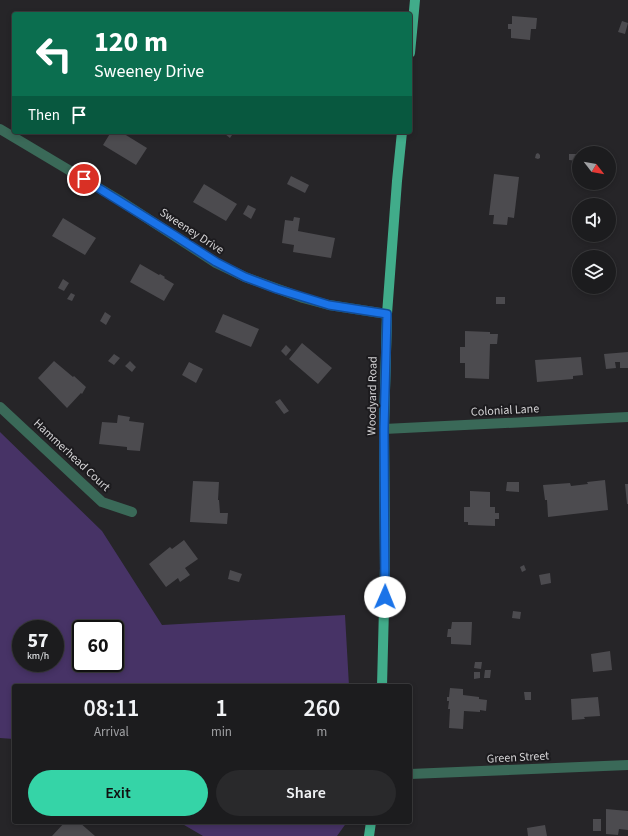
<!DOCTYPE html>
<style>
body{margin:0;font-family:"Source Sans 3",sans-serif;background:#29292b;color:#f1f3f6;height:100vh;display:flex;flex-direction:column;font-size:15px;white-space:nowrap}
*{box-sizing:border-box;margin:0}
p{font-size:13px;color:#a0a1a4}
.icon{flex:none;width:22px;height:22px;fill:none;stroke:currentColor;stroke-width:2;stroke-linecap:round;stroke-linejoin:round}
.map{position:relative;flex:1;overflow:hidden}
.drawer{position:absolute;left:12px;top:684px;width:400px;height:140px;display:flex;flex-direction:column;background:#1c1c1e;border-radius:4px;box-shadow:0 2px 6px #0003,0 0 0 1px #3a3a3c}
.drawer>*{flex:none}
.guide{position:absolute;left:12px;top:12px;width:400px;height:122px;border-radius:4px;box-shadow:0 2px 6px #0003,0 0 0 1px #3a3a3c;background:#0b6e4f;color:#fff;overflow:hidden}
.needle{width:26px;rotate:121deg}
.controls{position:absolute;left:572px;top:146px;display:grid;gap:8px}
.controls a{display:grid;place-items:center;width:44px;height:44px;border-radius:50%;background:#1c1c1e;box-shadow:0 2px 6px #0003,0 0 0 1px #3a3a3c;font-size:20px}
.speed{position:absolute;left:12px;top:620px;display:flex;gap:8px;font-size:20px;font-weight:700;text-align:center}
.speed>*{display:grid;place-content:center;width:52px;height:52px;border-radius:50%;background:#1c1c1e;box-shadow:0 2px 6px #0003,0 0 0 1px #3a3a3c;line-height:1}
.speed small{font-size:10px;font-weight:400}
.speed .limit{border:2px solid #111;border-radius:6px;background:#fff;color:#111}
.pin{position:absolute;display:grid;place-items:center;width:34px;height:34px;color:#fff;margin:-17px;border:2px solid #fff;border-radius:50%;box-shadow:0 1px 4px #0007}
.me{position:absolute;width:44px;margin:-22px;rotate:1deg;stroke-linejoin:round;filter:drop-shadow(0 0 3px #0008)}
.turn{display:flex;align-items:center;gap:14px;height:84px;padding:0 16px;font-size:18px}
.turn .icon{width:52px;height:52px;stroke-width:2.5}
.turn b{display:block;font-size:28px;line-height:34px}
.then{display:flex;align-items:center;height:38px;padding:0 16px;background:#0003;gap:8px;font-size:15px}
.eta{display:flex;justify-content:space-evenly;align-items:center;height:68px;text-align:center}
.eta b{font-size:24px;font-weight:600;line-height:28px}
.action{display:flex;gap:8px;margin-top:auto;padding:8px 16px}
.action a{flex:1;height:46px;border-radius:24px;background:#35d4a7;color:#111;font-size:16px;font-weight:600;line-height:46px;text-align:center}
.action a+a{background:#29292b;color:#f1f3f6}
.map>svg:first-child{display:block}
.green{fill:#473366;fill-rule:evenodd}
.building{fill:#4c4b4f}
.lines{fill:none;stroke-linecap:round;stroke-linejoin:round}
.minor{stroke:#3a6958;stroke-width:10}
.primary{stroke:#41ac8a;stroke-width:10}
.route-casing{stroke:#114b97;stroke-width:10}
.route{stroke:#1a73e8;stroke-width:7}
.labels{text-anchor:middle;stroke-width:4;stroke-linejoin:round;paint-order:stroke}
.street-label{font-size:12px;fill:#d4d3d5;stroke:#1c1b1e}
</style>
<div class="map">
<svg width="628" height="836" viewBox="0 0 628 836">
<rect width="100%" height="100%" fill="#262528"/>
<path class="green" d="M0 432 102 531 162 625 345 615 349 686H14V739L0 738ZM21 629H55V663H21ZM81 629H115V663H81Z
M179 822H347L337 836H203Z"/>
<path class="building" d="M512 16 537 18 536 29H531L530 40 511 38V29H508V24H512Z
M622 21 628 23 625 34 618 32Z
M111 132H121L147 148 136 165 103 145Z
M226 132H234L230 138 225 134Z
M538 153 540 155V158L538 159 535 158 536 154Z
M569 154H579V161L569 160Z
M494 174 519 177 514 218 508 217 507 225 493 224 494 215H489Z
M291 176 309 185 305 193 287 184Z
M204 184 237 204 226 221 193 202Z
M248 205 256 209 251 219 243 214Z
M294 217 300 218 298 231 335 238 331 258 293 252 294 245 282 243 285 220 293 221Z
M63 218 96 238 85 255 52 236Z
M140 264 159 275 160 274 165 277 164 278 174 284 164 301 130 282Z
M63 279 69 283 64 291 58 288Z
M71 293 75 295 72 301 67 299Z
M496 297H505V304H496Z
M105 312 111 316 106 325 100 321Z
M223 314 259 329 251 347 215 332Z
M465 331 490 332V334H498L497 344H490L489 379 465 378V363H460V347H465Z
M302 343 332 368 318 384 289 359Z
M286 345 291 350 286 356 281 351Z
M628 352V368H620V362H615L616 368 606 369 604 354Z
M114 354 120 358 114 365 108 361Z
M581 357 583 375 573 376V379L537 382 535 360Z
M54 361 73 377 74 376 86 387 82 394 81 393 67 408 38 378Z
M130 361 136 367 132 372 125 366Z
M189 362 203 369 196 383 182 375Z
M280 399 289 411 284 414 275 402Z
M118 415 130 417 129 421 144 423 140 451 127 450V447L99 444 102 422 117 423Z
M605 480 608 510 548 517 547 500H545L543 485 570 483 571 486 588 484 587 482Z
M193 481 219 482 218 500H219L220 513H228L227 524 190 522Z
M507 482H519V492L506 491Z
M625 484H628V504H627Z
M470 491 490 492V507H495V513H499V519H495V526L468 525V522H464V507H470Z
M184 540 198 559 185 568 190 575 180 582 178 578 166 587 149 564 170 547 172 549Z
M524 565 526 570 522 572 520 567Z
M230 570 242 574 239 582 228 579Z
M550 573 551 583 541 585 539 575Z
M513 611 521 612 520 619 512 618Z
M452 622H472L471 645 451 644V637H447L448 629H451Z
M610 651 612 670 593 672 591 654Z
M475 662H482L481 669 474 668Z
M485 670H491L490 678H484Z
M474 672H480V678L474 679Z
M450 688 463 689V695L479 697V699L487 700 486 711 480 710V712L464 711 463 729 449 728 450 709H448L449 701H447V697H449Z
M524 692H531V700H525Z
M598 697 600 716 584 717 585 719 572 720 571 699Z
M606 809 628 811V830L619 829 618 835 606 834Z
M593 819H601V831H593Z
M65 822H79L95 836H52Z
M545 825 547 836H528L527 828Z"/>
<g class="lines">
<path class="minor" d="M0 129 119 200 216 263 245 277 303 298 329 305 387 314
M0 407 102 502 132 512
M384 429 628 417
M410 774 628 765"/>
<path class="primary" d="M410 53 415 0
M382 686 385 568 384 429 387 314 397 181 402 132
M369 836 371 822"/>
</g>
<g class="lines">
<g class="route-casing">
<path id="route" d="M84 179 174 235 216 262 245 277 277 289 329 305 387 314 384 429 385 597"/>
</g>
<use href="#route" class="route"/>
</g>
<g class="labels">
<g class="street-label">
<text transform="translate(192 231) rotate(33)" y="4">Sweeney Drive</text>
<text transform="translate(372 396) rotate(-89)" y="4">Woodyard Road</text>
<text transform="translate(505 410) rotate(-3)" y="4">Colonial Lane</text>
<text transform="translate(72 455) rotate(43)" y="4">Hammerhead Court</text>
<text transform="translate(518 757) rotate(-3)" y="4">Green Street</text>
</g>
</g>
</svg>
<div class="controls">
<a><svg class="needle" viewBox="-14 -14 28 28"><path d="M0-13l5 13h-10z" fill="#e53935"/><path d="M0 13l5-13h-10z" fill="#a0a1a4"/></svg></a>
<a><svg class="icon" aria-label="sound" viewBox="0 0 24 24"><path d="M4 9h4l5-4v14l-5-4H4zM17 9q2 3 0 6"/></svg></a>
<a><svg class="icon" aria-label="layers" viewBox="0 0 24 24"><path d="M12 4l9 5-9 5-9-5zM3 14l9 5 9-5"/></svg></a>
</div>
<div class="speed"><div>57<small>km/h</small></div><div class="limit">60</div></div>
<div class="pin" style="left:84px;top:179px;background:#d93025"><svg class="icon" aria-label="arrive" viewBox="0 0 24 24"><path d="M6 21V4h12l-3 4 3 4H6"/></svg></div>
<svg class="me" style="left:385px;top:597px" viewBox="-20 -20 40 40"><circle r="19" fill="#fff"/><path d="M0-13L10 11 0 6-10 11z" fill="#1a73e8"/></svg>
<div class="guide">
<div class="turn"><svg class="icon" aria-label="left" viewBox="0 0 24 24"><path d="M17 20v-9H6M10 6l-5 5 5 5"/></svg><div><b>120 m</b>Sweeney Drive</div></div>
<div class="then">Then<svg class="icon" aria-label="arrive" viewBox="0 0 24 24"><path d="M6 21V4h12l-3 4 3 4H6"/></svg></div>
</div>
<section class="drawer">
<div class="eta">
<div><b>08:11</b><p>Arrival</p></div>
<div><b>1</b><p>min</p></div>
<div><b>260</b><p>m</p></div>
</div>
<div class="action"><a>Exit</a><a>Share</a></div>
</section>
</div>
